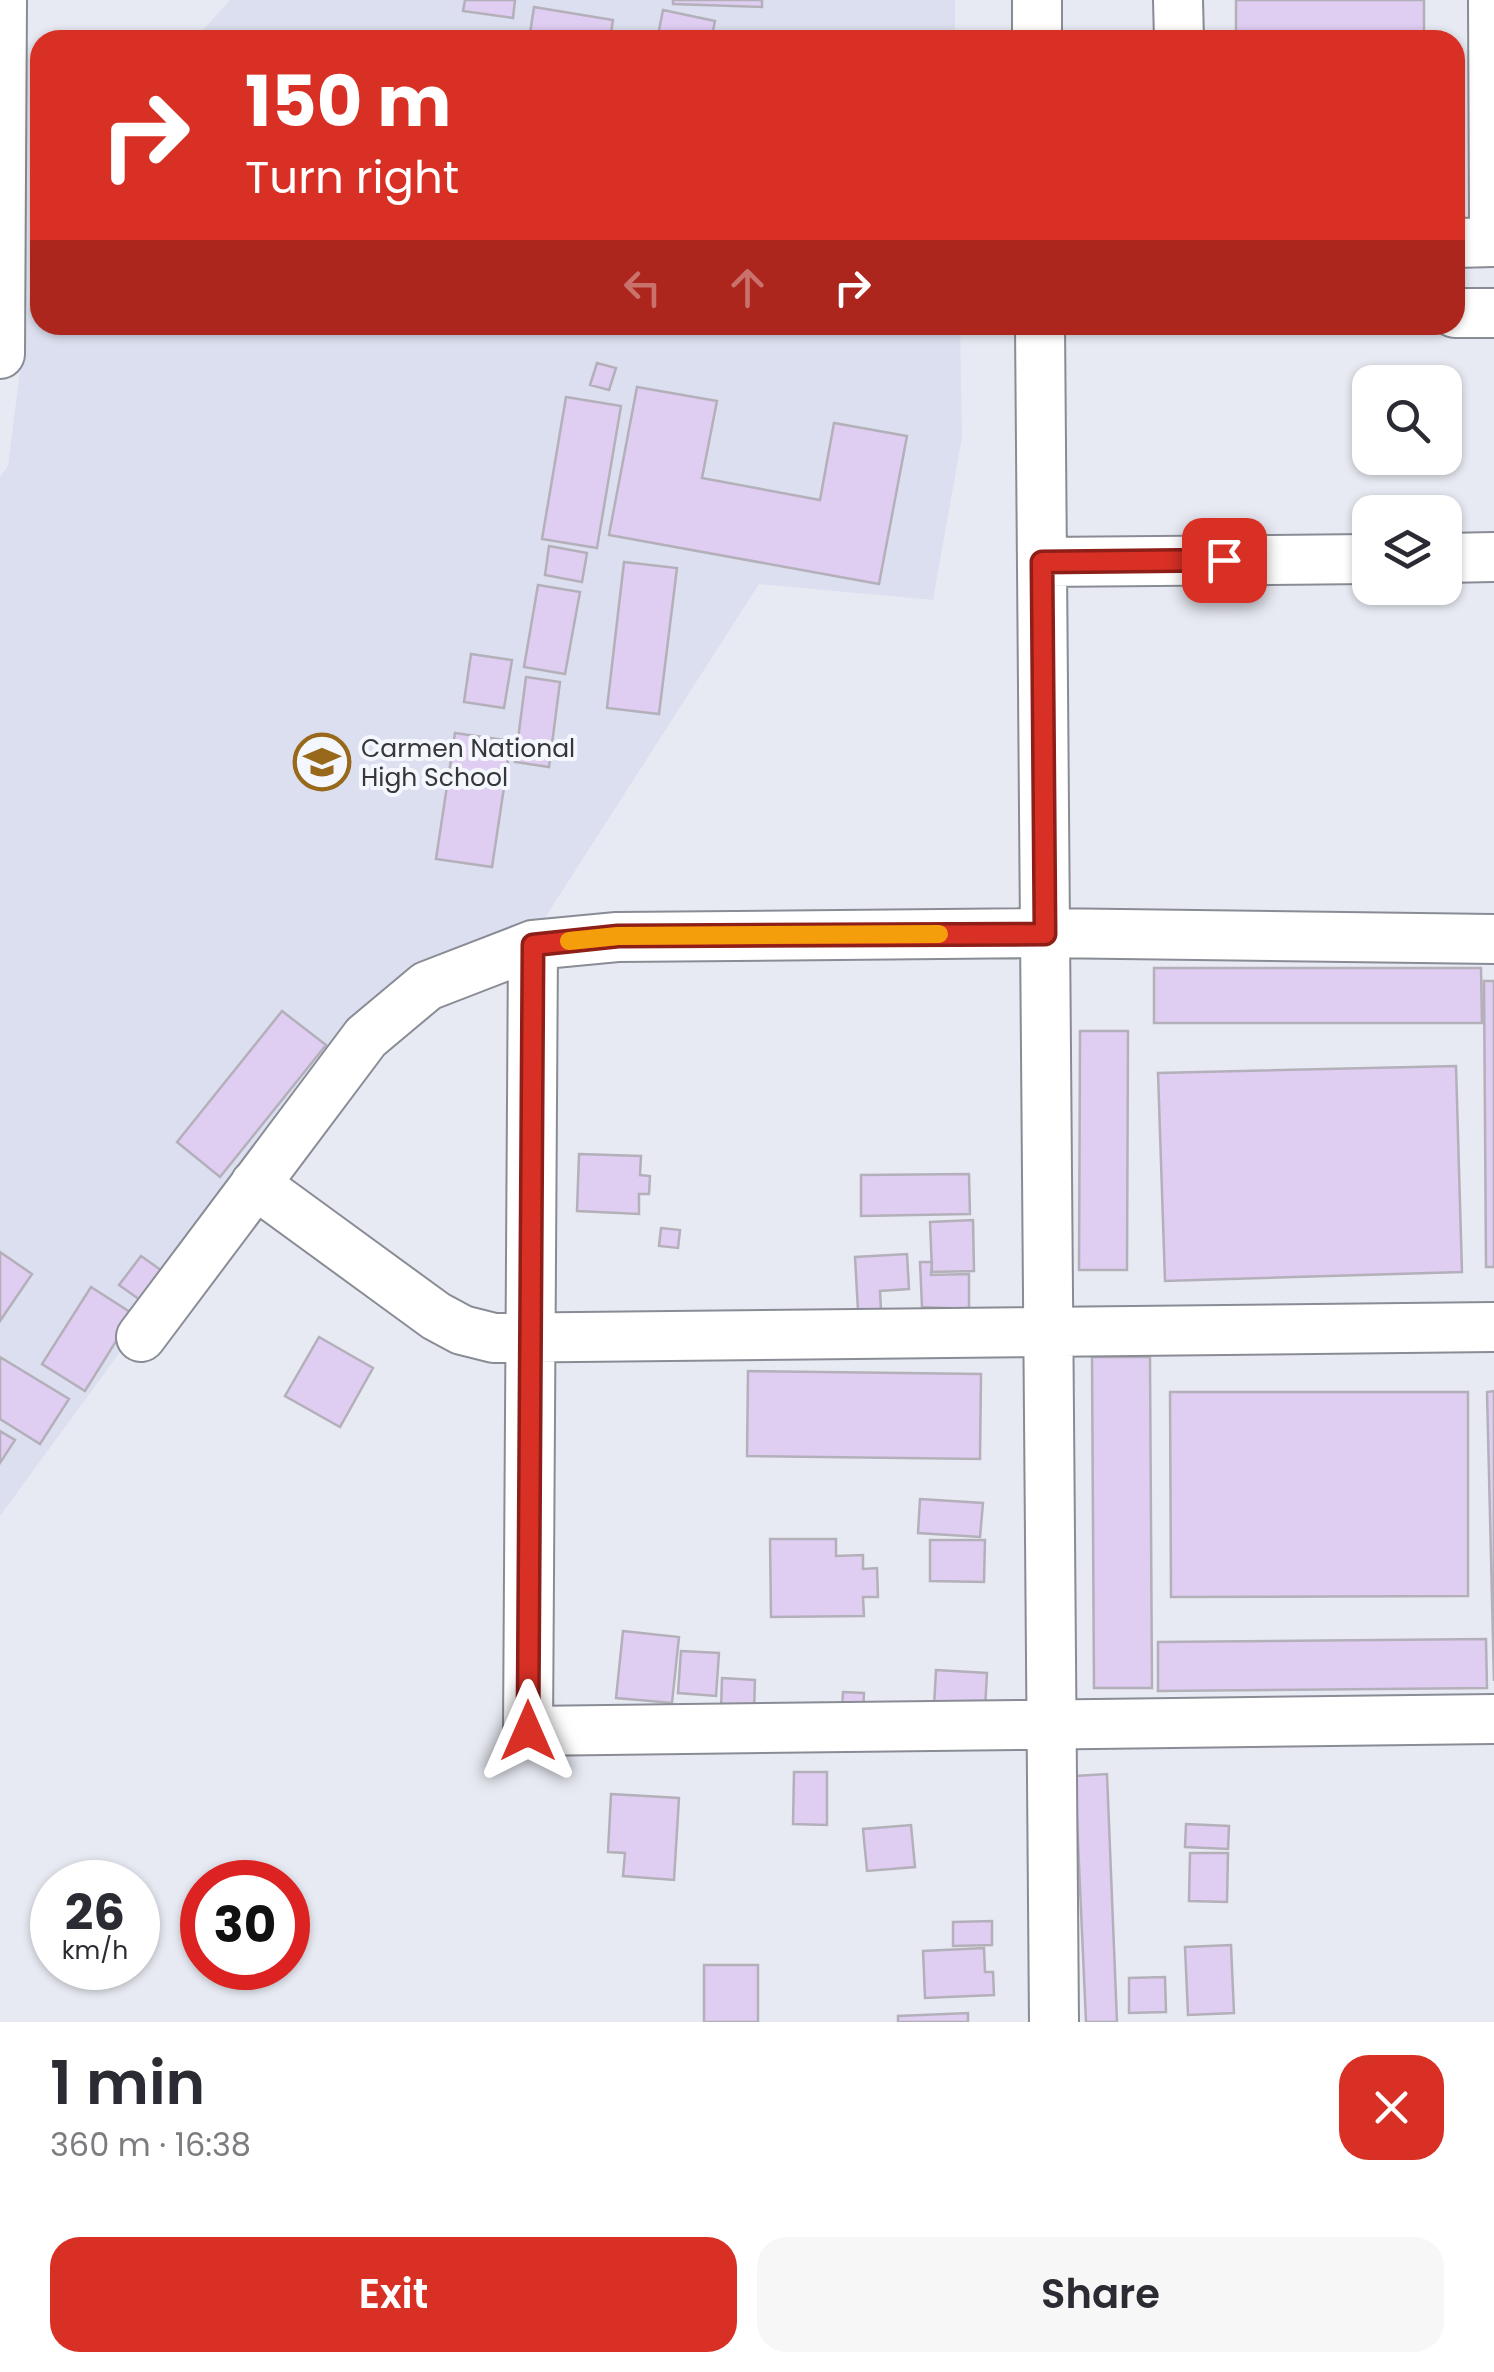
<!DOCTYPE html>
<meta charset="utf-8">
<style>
body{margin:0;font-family:Poppins,sans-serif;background:#f7f7f7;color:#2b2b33;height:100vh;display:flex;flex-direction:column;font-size:38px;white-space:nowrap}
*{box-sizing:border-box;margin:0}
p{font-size:32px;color:#7c7c81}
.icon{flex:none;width:55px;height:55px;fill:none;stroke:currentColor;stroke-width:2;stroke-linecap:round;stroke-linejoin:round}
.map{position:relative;height:2022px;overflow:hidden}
.side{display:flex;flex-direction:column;background:#fff;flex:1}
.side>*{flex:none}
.hud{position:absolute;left:30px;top:30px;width:1435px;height:305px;border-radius:30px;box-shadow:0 2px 8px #0004;background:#d93025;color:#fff;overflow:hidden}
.controls{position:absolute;left:1352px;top:365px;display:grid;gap:20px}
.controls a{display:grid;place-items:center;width:110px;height:110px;border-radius:20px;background:#fff;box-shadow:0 2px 8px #0004;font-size:50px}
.speed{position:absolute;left:30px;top:1860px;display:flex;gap:20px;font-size:50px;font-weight:700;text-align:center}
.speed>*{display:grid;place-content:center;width:130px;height:130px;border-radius:50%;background:#fff;box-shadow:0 2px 8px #0004;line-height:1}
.speed small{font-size:25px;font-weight:400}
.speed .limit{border:15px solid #d22;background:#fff;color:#111}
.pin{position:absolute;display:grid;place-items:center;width:85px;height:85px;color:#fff;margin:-42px;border-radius:20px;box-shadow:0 5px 15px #0006}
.me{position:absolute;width:110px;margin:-55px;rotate:0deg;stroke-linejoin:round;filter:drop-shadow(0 0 8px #0008)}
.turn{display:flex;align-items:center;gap:35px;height:210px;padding:0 50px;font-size:45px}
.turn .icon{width:130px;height:130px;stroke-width:2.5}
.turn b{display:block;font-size:70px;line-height:85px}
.lanes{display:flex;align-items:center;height:95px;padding:0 50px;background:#0003;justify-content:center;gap:50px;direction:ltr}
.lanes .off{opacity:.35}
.round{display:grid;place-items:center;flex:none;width:105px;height:105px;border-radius:30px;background:#f7f7f7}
.summary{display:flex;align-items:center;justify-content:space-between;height:170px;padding:0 50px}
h1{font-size:60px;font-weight:600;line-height:75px}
.primary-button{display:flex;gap:20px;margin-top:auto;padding:20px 50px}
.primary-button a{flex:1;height:115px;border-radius:30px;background:#d93025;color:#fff;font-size:40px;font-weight:600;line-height:115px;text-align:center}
.primary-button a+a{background:#f7f7f7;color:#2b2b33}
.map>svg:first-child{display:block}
.built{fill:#dbdfef}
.building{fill:#dfcdf2;stroke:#b4b0b9;stroke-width:2.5}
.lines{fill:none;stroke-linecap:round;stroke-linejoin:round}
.minor-casing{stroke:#898c94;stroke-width:52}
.minor{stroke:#fff;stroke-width:48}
.route-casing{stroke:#8d1f18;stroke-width:25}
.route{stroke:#d93025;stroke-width:18}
.slow{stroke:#f59e0b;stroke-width:18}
.labels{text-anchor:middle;stroke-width:8;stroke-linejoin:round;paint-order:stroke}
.poi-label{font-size:25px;fill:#36373b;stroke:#f5f7ff;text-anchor:start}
</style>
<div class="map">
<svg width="1494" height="2022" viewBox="0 0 1494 2022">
<rect width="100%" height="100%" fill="#e8eaf3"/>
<path class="built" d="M230 0H955V40H194Z
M40 213V325H960L962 437 933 600 759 584 541 924 379 998 0 1516V477L8 466Z"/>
<path class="building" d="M465 0H515L513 18 463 11Z
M673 0H762V7L673 4Z
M1236 0H1424V40H1236Z
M534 7 613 20 610 40H529Z
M663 10 715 21 711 40H657Z
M745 35 788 40H745Z
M597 363 616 368 609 390 590 385Z
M637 387 717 401 702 478 820 500 834 423 907 436 879 584 609 535Z
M566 397 621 406 597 548 542 539Z
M549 546 587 553 582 582 545 575Z
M624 562 677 568 659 714 607 708Z
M538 585 580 592 565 674 524 667Z
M471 654 512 660 504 708 464 702Z
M526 677 560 682 549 767 515 762Z
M455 733 511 741 492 867 436 859Z
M1154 968H1481L1482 1023H1154Z
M1484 981H1494V1267H1486Z
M282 1011 326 1045 220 1177 177 1142Z
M1080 1031H1128L1127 1270H1079Z
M1456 1066 1462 1272 1165 1281 1158 1073Z
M579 1154 641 1156 640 1175 650 1176 649 1194H639V1214L577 1211Z
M969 1174 970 1214 861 1216V1175Z
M973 1220 974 1271 932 1272 930 1222Z
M661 1228 680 1230 678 1248 659 1246Z
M0 1252 32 1274 0 1321Z
M907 1254 909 1289 880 1291 881 1310 858 1311 855 1257Z
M141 1256 165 1273 143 1302 119 1285Z
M920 1262H932L931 1275 969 1274V1309L922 1307Z
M91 1287 133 1314 85 1391 42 1364Z
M319 1337 373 1368 340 1427 285 1396Z
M0 1357 69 1399 40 1444 0 1419Z
M1092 1357H1150L1152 1688H1094Z
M748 1371 981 1374 980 1459 747 1456Z
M1494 1391V1681L1487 1392Z
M1170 1392H1468V1596L1171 1597Z
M0 1431 15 1440 0 1463Z
M920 1499 983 1503 980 1537 918 1533Z
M770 1539H836V1556L863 1555V1569L877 1568 878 1597H863L864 1616 771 1617Z
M930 1540H985L984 1582 930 1581Z
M623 1631 679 1637 672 1703 616 1698Z
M1486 1639 1487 1688 1158 1691V1642Z
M681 1651 719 1653 716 1696 678 1693Z
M936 1670 987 1673 985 1709 934 1706Z
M722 1678 755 1680 754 1711 721 1710Z
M843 1692 864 1693 863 1713 842 1712Z
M794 1772H827V1825L793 1824Z
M1107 1774 1117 2022H1086L1075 1776Z
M611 1794 679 1798 674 1880 623 1876 625 1853 608 1852Z
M1186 1824 1229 1826 1228 1849 1185 1847Z
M911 1825 915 1867 867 1871 863 1829Z
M1190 1853H1228L1227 1902 1189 1901Z
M992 1921V1945L953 1946V1922Z
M1231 1945 1234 2013 1188 2015 1185 1947Z
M984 1948 985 1972H993L994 1995 925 1998 923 1951Z
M704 1965H758V2022H704Z
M1165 1977 1166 2012 1129 2013V1978Z
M968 2013V2022H898V2016Z"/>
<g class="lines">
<g class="minor-casing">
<path id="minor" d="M1037 0V40
M1178 0 1179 40
M1493 0 1494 218
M1455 243 1494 242
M1455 313H1494
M1040 325 1054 2022
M0 354 2 0
M1445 558 1494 557
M1042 562 1370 559
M533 945 528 1731 1494 1719
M255 1184 436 1316 462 1330 494 1338 1494 1327
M141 1337 366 1037 427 986 533 945 617 937 1045 933 1494 939"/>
</g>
<use href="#minor" class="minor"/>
</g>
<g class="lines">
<g class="route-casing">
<path id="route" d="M528 1731 533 945 618 936 1045 934 1042 562 1224 560"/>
</g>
<use href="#route" class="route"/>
<path class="slow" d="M569 941 618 936 939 934"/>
</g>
<defs>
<g id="school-ring" transform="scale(2.875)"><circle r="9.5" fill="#f5f7ff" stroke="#99691b" stroke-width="1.5"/><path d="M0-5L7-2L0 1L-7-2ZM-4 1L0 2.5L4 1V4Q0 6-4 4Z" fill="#99691b"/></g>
</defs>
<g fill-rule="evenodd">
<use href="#school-ring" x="322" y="762"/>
</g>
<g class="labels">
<g class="poi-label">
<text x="361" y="757">Carmen National<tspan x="361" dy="29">High School</tspan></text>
</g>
</g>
</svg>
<div class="controls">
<a><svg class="icon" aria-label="search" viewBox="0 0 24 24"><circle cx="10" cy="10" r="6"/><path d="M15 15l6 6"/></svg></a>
<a><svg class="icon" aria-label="layers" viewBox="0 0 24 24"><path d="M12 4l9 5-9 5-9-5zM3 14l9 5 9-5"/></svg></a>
</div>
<div class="speed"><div>26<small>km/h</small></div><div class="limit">30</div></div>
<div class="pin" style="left:1224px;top:560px;background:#d93025"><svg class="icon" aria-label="arrive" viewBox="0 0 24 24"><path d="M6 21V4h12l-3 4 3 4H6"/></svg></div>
<svg class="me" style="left:528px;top:1731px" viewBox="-20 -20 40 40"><path d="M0-17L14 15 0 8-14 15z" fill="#d93025" stroke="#fff" stroke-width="4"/></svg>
<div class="hud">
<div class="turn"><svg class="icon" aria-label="right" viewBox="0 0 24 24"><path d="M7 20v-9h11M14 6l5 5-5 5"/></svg><div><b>150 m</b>Turn right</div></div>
<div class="lanes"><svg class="icon off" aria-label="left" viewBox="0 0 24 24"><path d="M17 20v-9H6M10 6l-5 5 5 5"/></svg><svg class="icon off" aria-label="ahead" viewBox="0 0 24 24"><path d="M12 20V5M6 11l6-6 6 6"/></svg><svg class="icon" aria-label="right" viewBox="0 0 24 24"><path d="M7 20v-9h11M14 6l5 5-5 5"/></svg></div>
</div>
</div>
<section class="side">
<div class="summary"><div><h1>1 min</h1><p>360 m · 16:38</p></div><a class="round" style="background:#d93025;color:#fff"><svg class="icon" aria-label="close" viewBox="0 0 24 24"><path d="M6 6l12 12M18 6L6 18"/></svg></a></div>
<div class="primary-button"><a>Exit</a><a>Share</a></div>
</section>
